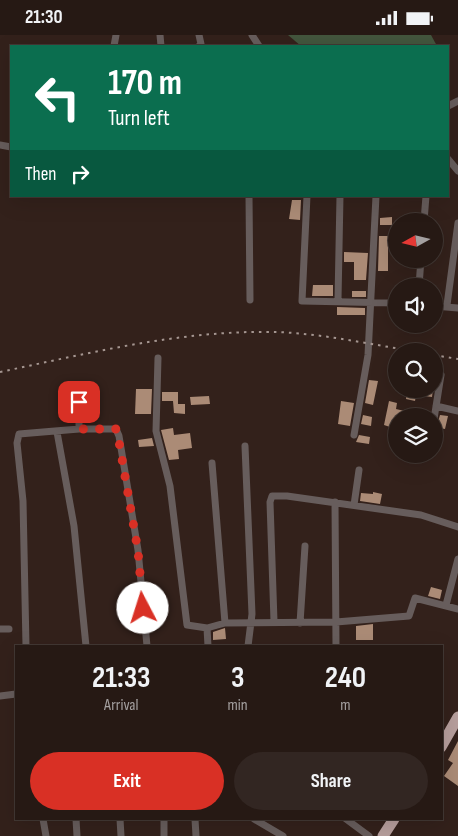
<!DOCTYPE html>
<style>
body{margin:0;font-family:"Sofia Sans Condensed",sans-serif;background:#322622;color:#f1f3f6;height:100vh;display:flex;flex-direction:column;font-size:19px;white-space:nowrap}
*{box-sizing:border-box;margin:0}
p{font-size:16px;color:#a4a0a0}
.icon{flex:none;width:28px;height:28px;fill:none;stroke:currentColor;stroke-width:2;stroke-linecap:round;stroke-linejoin:round}
.map{position:relative;flex:1;overflow:hidden}
.sheet{position:absolute;left:15px;top:610px;width:428px;height:175px;display:flex;flex-direction:column;background:#261914;border-radius:0px;box-shadow:0 5px 20px #0002,0 0 0 1px #423834}
.sheet>*{flex:none}
.banner{position:absolute;left:10px;top:10px;width:439px;height:152px;border-radius:0px;box-shadow:0 5px 20px #0002,0 0 0 1px #423834;background:#0b6e4f;color:#fff;overflow:hidden}
.needle{width:32px;rotate:262deg}
.tools{position:absolute;left:388px;top:178px;display:grid;gap:10px}
.tools a{display:grid;place-items:center;width:55px;height:55px;border-radius:50%;background:#261914;box-shadow:0 5px 20px #0002,0 0 0 1px #423834;font-size:25px}
.pin{position:absolute;display:grid;place-items:center;width:42px;height:42px;color:#fff;margin:-21px;border-radius:10px;box-shadow:0 2px 8px #0006}
.me{position:absolute;width:55px;margin:-28px;rotate:355deg;stroke-linejoin:round;filter:drop-shadow(0 0 4px #0008)}
.turn{display:flex;align-items:center;gap:18px;height:105px;padding:0 15px;font-size:22px}
.turn .icon{width:65px;height:65px;stroke-width:2.5}
.turn b{display:block;font-size:35px;line-height:42px}
.then{display:flex;align-items:center;height:48px;padding:0 15px;background:#0003;gap:10px;font-size:19px}
.eta{display:flex;justify-content:space-evenly;align-items:center;height:85px;text-align:center}
.eta b{font-size:30px;font-weight:700;line-height:35px}
.primary-button{display:flex;gap:10px;margin-top:auto;padding:10px 15px}
.primary-button a{flex:1;height:58px;border-radius:30px;background:#d93025;color:#fff;font-size:20px;font-weight:700;line-height:58px;text-align:center}
.primary-button a+a{background:#322622;color:#f1f3f6}
.status{display:flex;justify-content:space-between;align-items:center;height:35px;padding:0 25px;background:#261914;direction:ltr}
.status svg{height:14px;fill:currentColor}
.map>svg:first-child{display:block}
.green{fill:#43553d}
.building{fill:#ab8b76}
.lines{fill:none;stroke-linecap:round;stroke-linejoin:round}
.minor{stroke:#675d5c;stroke-width:7}
.trunk{stroke:#b69e9c;stroke-width:11}
.rail{stroke:#a59691;stroke-width:2;stroke-dasharray:2.5 5;stroke-linecap:butt}
.route{stroke:#d93025;stroke-width:9;stroke-dasharray:0 16.2}
</style>
<div class="status"><b>21:30</b><svg viewBox="0 0 49 12"><path d="M0 12V9h3v3zM5 12V6h3v6zM10 12V3h3v9zM15 12V0h3v12zM26 1h20v11H26zM47 4h2v5h-2z"/></svg></div>
<div class="map">
<svg width="458" height="801" viewBox="0 0 458 801">
<rect width="100%" height="100%" fill="#33211b"/>
<path class="green" d="M288 0H431L437 11H301Z"/>
<path class="building" d="M292 165H301L300 185 289 184Z
M392 182V190H380V183Z
M379 201H388V236H378Z
M344 217 368 218 366 245H354V227H344Z
M313 250H333V261H312Z
M352 256H366V262H352Z
M337 272 365 273V280H337Z
M369 345 378 346 373 370 365 368Z
M136 354H152L151 379H135Z
M407 354H433L432 362 416 360 415 366 406 364Z
M162 357H178V369H185V379L174 378 173 366H162Z
M209 361 210 369 191 370 190 362Z
M341 366 354 368 350 391 338 389Z
M389 366 397 368 396 374 417 379V381H396L393 393 384 390Z
M363 380 372 382 371 391 361 389Z
M440 380 448 381 445 394 434 392 438 387Z
M173 393 174 400 190 398 192 413 178 415 179 424 169 425 161 395Z
M359 400 370 402 369 409 356 407Z
M152 403 154 411 139 412 138 405Z
M373 457 382 459 380 469 360 466 361 458 373 459Z
M431 552 442 555 440 564 428 561Z
M373 589V605H356V591Z
M225 593 226 604 213 605V597Z
M458 706V751L444 741 453 728 448 725Z"/>
<g class="lines">
<path class="minor" d="M160 0 161 11
M252 0 259 11
M114 11 116 0
M199 11 201 9 199 0
M448 71 458 66
M0 110 11 112
M448 124 458 136
M249 161 250 265
M307 161 302 266 396 268
M424 186 426 161
M419 251 421 224
M338 265 340 161
M447 270 458 188
M434 271 458 273
M158 323 156 396 170 451 187 590 207 593 225 588 336 587 409 581 415 563 458 574
M436 371 458 376
M434 384 441 340
M79 394V367
M57 397 74 491 86 611
M354 400 368 320 376 161
M245 411 252 579 248 611
M212 428 225 588
M335 467 336 611
M354 470 359 435
M446 570 458 524
M274 586 270 467 272 461H287L421 480 458 492
M300 588 305 511
M207 593 208 611
M0 594H9
M26 611 23 466 17 408 19 399 79 394H116L119 401 138 515 147 611
M0 661 16 659
M43 784 46 801
M76 784 77 801
M120 784 121 801
M164 784V801
M195 784 196 801
M254 784 283 801
M346 784 369 801"/>
<path class="trunk" d="M441 712 458 682
M383 801 394 784"/>
<path class="rail" d="M434 320 458 324
M0 337C90 318 181 295 274 297 320 298 368 309 413 316"/>
</g>
<g class="lines">
<path class="route" d="M79 367 78 394H116L118 401 138 516 143 573"/>
</g>
</svg>
<div class="tools">
<a><svg class="needle" viewBox="-14 -14 28 28"><path d="M0-13l5 13h-10z" fill="#e53935"/><path d="M0 13l5-13h-10z" fill="#a4a0a0"/></svg></a>
<a><svg class="icon" aria-label="sound" viewBox="0 0 24 24"><path d="M4 9h4l5-4v14l-5-4H4zM17 9q2 3 0 6"/></svg></a>
<a><svg class="icon" aria-label="search" viewBox="0 0 24 24"><circle cx="10" cy="10" r="6"/><path d="M15 15l6 6"/></svg></a>
<a><svg class="icon" aria-label="layers" viewBox="0 0 24 24"><path d="M12 4l9 5-9 5-9-5zM3 14l9 5 9-5"/></svg></a>
</div>
<div class="pin" style="left:79px;top:367px;background:#d93025"><svg class="icon" aria-label="arrive" viewBox="0 0 24 24"><path d="M6 21V4h12l-3 4 3 4H6"/></svg></div>
<svg class="me" style="left:143px;top:573px" viewBox="-20 -20 40 40"><circle r="19" fill="#fff"/><path d="M0-13L10 11 0 6-10 11z" fill="#d93025"/></svg>
<div class="banner">
<div class="turn"><svg class="icon" aria-label="left" viewBox="0 0 24 24"><path d="M17 20v-9H6M10 6l-5 5 5 5"/></svg><div><b>170 m</b>Turn left</div></div>
<div class="then">Then<svg class="icon" aria-label="right" viewBox="0 0 24 24"><path d="M7 20v-9h11M14 6l5 5-5 5"/></svg></div>
</div>
<section class="sheet">
<div class="eta">
<div><b>21:33</b><p>Arrival</p></div>
<div><b>3</b><p>min</p></div>
<div><b>240</b><p>m</p></div>
</div>
<div class="primary-button"><a>Exit</a><a>Share</a></div>
</section>
</div>
